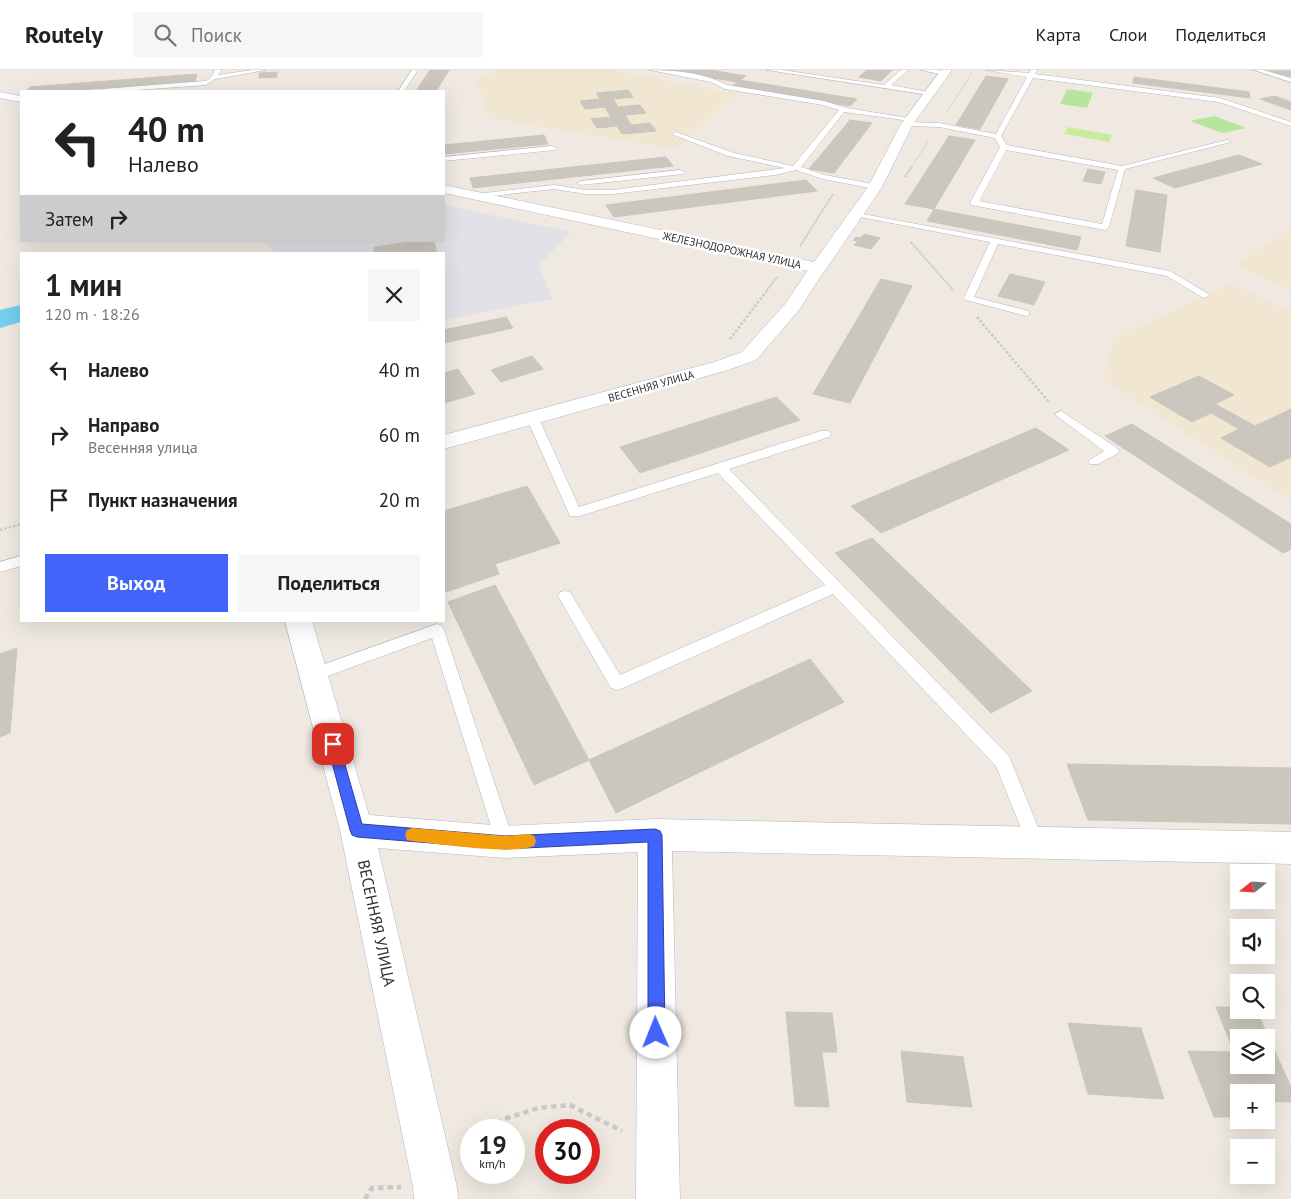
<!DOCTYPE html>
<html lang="ru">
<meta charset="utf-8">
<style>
body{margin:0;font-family:"PT Sans",sans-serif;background:#f6f6f6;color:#222;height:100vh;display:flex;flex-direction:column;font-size:19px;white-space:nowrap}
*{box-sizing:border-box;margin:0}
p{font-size:16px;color:#767676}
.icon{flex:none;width:28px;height:28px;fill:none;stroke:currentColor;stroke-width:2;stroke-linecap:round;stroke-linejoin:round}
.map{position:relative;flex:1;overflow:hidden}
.panel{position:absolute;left:20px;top:182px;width:425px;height:370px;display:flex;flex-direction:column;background:#fff;border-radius:0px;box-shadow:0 5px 20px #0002}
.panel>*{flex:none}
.hud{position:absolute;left:20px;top:20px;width:425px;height:152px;border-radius:0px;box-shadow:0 5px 20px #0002;background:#fff;color:#222;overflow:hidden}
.needle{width:32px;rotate:252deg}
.fabs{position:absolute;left:1230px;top:794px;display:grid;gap:10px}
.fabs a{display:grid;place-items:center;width:45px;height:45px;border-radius:0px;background:#fff;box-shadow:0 5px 20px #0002;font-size:25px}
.speed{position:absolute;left:460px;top:1049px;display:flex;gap:10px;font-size:25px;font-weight:700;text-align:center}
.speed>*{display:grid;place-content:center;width:65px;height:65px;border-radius:50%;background:#fff;box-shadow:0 5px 20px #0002;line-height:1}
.speed small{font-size:12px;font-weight:400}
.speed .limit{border:8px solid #d22;background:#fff;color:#111}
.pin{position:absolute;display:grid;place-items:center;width:42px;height:42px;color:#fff;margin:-21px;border-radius:10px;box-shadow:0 2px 8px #0006}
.me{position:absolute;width:55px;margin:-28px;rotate:359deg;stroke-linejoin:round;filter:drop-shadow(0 0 4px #0008)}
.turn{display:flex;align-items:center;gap:18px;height:105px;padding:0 25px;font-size:22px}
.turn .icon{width:65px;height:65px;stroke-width:2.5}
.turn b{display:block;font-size:35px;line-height:42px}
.then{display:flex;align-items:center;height:48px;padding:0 25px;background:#0003;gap:10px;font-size:19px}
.round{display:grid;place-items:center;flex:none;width:52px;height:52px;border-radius:0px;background:#f6f6f6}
.headline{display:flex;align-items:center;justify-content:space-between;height:85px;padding:0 25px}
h1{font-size:30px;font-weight:700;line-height:38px}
.action{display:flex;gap:10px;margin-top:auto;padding:10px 25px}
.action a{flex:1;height:58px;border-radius:0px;background:#4264fb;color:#fff;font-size:20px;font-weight:700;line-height:58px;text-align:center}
.action a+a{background:#f6f6f6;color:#222}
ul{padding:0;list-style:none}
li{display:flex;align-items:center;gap:15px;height:65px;padding:0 25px}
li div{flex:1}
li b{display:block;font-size:19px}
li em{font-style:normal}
header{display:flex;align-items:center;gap:30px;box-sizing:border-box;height:70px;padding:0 25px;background:#fff;border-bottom:1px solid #e0e0e0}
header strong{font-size:24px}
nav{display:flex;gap:28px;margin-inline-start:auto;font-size:18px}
.search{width:350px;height:45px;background:#f6f6f6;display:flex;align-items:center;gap:12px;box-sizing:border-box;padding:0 18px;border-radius:0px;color:#767676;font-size:19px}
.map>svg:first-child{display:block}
.industrial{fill:#e3e1e8}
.education{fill:#f0e6d1}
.green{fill:#b6e59e}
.pitch{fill:#c9ec9a}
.water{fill:#75cff0}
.building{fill:#cbc7bf;stroke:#cbc5ba;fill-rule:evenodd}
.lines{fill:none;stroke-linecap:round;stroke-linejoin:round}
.lane-casing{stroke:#b4b7c1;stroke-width:1}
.street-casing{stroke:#b4b7c1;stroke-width:1}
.secondary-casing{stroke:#b4b7c1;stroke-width:1}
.path-far3{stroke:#c9c9c9;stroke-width:1;stroke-dasharray:2 1;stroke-linecap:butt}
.path-far2{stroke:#c9c9c9;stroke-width:2;stroke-dasharray:2 1;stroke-linecap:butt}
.path-far1{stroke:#c9c9c9;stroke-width:2.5;stroke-dasharray:2.5 2;stroke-linecap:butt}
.path{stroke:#c9c9c9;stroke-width:4.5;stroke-dasharray:5.5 4;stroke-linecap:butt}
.lane{fill:#fff;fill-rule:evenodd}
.street{fill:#fff;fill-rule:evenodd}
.secondary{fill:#fff;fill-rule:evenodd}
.route{fill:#4264fb;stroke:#2b41a3}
.slow{fill:#f59e0b}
.labels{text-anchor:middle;stroke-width:5;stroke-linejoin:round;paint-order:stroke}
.far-street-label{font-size:11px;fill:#2e2e2e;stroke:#fff}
.near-street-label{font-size:16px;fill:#2e2e2e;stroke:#fff}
</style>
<header>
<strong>Routely</strong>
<div class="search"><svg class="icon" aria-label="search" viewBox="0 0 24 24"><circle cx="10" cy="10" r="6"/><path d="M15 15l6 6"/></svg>Поиск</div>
<nav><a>Карта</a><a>Слои</a><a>Поделиться</a></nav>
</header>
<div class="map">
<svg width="1291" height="1129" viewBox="0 0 1291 1129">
<rect width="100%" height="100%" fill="#efe9e1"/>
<path class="industrial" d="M444 135 571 162 539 195 552 229 444 250V184H275L263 171H444Z"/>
<path class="education" d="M498 0H610L736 24 675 79 489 48 477 10Z
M1291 157V221L1236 196Z
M1231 214 1291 242V431L1102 309 1114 269 1205 225Z"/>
<path class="green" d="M1067 19 1093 23 1087 38 1060 34Z
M1214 46 1246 58 1222 63 1190 51Z"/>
<path class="pitch" d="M1068 57 1112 65 1109 72 1064 64Z"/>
<path class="water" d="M21 235V252L0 258V240Z"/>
<path class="building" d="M430 0H449L436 21H416Z
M662 0H710L746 6 737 12Z
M867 0H892L881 11 859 7Z
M1267 1H1291V8Z
M277 2V7L259 8V3Z
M197 4 195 11 66 21H26L30 17Z
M986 6 1008 9 980 59 956 55Z
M1134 7 1249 22 1250 28 1133 13Z
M740 10 857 29 850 36 731 17Z
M628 20 633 27 613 29 618 37 640 35 646 43 625 45 631 55 650 53 656 61 622 64 617 56 597 58 591 49 611 47 605 37 585 39 580 31 600 29 596 23Z
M1275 26 1291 32V40L1260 29Z
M850 50 872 53 834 103 809 99Z
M544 65 548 74 444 84V75Z
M949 66 975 70 934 139 905 134Z
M1239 85 1262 94 1175 118 1153 108Z
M666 87 673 96 473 118 470 108Z
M1088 99 1105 102 1101 114 1083 111Z
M806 110 817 121 614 147 606 135Z
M1136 120 1167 125 1160 182 1126 176Z
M934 139 1081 167 1077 180 927 151Z
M864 164 880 168 871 179 854 175 858 171 853 170 856 167 860 168Z
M417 171H434L437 184H374V177Z
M1010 204 1045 212 1034 235 998 226Z
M881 209 912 216 850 333 813 324Z
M506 247 513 258 444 273V260Z
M532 286 543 299 501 312 491 300Z
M458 299 475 324 444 333V303Z
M1199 306 1234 325 1215 334 1255 356 1291 339V387L1270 397 1221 368 1239 359 1211 343 1192 352 1150 327Z
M776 327 800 350 640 403 620 377Z
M1132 354 1291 454V479L1283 483 1105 366Z
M1036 358 1069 380 881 463 851 436Z
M527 416 560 473 495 494 499 504 446 522 444 516V441Z
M872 468 1032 621 991 643 835 483Z
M495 515 589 690 534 715 448 532Z
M17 578 10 663 0 667V584Z
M810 589 844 632 616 743 589 690Z
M1067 694 1291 698V754L1088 750Z
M1216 937H1239V940H1256L1291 1017V1032L1266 1031V1022H1239V1047H1214L1188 981 1234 982ZM1239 968H1266V995H1239Z
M786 942 832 943 837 982H822L829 1037 795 1036Z
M1068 953 1141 958 1164 1029 1088 1024Z
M901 981 963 987 972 1037 907 1032Z"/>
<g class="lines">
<g class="lane-casing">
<path id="lane" d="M215 0H221L218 5 252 0H266L215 9 206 15 124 21H100L103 19 205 11 210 9Z
M412 0H418L404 21H398Z
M650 0C675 0 705 3 727 15L824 31 847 38 914 49 911 51 844 42 801 97 825 105 878 115 879 117 875 119 823 109 796 100 775 105 613 124H586L554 119 473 128 472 126 476 124 554 115 586 120H613L785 98 728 86 674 65 673 64 676 62 734 83 793 96 839 40 823 35 725 19 711 12Z
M767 0H782L884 15 901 0H908L891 15 933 23 930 25Z
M921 0H937L948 3 945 5Z
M986 0 1029 3 1031 0H1037L1035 4 1220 28 1291 52V56L1219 32 1033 8 1001 66 1007 75 1122 96 1227 70 1231 72 1125 99 1109 157 1105 160 971 135 970 133 1000 77 995 68 939 57 907 56 904 54 907 52 939 53 996 64 1027 7ZM1006 80 1118 100 1102 154 979 131Z
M1254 0H1263L1291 8V12Z
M552 76 556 78 555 80 444 91V87Z
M680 100 684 102 683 104 581 115 577 113 581 111Z
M852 142 1170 201 1210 225 1205 228 1202 227 1167 206 998 174 974 227 1029 241V245L1026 246 966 230 964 228 990 172 855 146 851 144Z
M1061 341 1117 378 1119 381 1117 384 1098 394H1090L1088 391 1104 381 1057 346 1055 344Z
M533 346 539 349 579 437 821 361H829L831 364 829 367 729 399 1009 686 1044 772 1041 778 1035 781 1029 778 996 696 833 524 623 618 617 620 611 618 558 526 560 522 565 521 570 522 620 605 825 515 718 403 580 446H570L527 349Z
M21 486V496L0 502V492Z
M437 554 442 556 444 560 514 772 511 778 505 781 499 778 496 772 432 568 314 611 308 610 306 605 308 600Z"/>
</g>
<g class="street-casing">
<path id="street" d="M818 193 824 194 826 198 799 240 756 290 728 300 444 379V365L714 292 742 282 786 233 812 194Z
M285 551H312L369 745 505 756 655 749 1291 762V794L672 781 680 1129H636L638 782 505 788 378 778 457 1117 458 1129H414L413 1117 340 760Z"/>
</g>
<g class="secondary-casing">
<path id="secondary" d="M941 0H952L913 54 882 117 824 202 818 203 444 123V115L814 192 868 117 901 54Z
M0 22 21 26V32L0 28Z"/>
</g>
<path class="path-far3" d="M947 42 973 1
M911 98 929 70"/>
<path class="path-far2" d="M905 107 912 96
M911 172 953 220
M800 176 833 124
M767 220 777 207"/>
<path class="path-far1" d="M977 247 1049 332
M730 269 768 219
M0 460 21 454"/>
<path class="path" d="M490 1060 504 1049 538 1038 570 1035 622 1061
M462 1082 471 1075
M365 1129 372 1118 401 1117"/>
<use href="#lane" class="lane"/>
<use href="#street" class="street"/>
<use href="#secondary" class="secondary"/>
</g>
<path class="route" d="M333 668 337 670 339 674 362 754 505 766 655 759 660 761 662 765 665 963 662 969 656 971 651 969 648 963V772L505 779 357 767 352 765 350 760 327 674 329 670Z"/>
<path class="slow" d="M412 758 505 766 529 764 534 766 536 771 534 776C512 785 439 774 412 771L407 770 405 765 407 760Z"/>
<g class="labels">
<g class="far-street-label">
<text transform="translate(732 180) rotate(12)" y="4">ЖЕЛЕЗНОДОРОЖНАЯ УЛИЦА</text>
<text transform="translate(651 316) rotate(-16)" y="4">ВЕСЕННЯЯ УЛИЦА</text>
</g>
<g class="near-street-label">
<text transform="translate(377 853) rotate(78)" y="6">ВЕСЕННЯЯ УЛИЦА</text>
</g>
</g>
</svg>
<div class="fabs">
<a><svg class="needle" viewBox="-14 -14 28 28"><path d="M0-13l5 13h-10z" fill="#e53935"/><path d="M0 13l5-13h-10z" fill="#767676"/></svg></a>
<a><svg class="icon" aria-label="sound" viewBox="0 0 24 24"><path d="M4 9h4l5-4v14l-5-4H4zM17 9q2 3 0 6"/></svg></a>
<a><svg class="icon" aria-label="search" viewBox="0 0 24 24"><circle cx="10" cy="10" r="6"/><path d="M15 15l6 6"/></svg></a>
<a><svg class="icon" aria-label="layers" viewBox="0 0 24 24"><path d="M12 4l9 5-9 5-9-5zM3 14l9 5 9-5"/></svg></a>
<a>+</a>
<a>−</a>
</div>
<div class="speed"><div>19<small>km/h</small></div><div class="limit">30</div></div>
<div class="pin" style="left:333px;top:674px;background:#d93025"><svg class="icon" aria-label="arrive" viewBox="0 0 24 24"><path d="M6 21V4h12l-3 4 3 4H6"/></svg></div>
<svg class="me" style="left:656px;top:963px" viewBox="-20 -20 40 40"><circle r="19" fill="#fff"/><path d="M0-13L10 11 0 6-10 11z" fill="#4264fb"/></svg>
<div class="hud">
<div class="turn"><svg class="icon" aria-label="left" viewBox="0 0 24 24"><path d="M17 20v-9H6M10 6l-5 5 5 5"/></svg><div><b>40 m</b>Налево</div></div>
<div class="then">Затем<svg class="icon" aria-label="right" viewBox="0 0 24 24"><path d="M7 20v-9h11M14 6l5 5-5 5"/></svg></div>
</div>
<section class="panel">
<div class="headline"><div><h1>1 мин</h1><p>120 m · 18:26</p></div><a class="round"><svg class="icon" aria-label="close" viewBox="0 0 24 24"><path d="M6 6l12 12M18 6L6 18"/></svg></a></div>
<ul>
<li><svg class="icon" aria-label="left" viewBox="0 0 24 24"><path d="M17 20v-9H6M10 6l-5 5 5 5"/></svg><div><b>Налево</b></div><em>40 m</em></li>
<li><svg class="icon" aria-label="right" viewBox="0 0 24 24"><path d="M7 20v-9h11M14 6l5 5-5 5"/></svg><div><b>Направо</b><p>Весенняя улица</p></div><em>60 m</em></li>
<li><svg class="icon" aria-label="arrive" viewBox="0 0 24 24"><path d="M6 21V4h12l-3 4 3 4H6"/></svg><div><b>Пункт назначения</b></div><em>20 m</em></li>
</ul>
<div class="action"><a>Выход</a><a>Поделиться</a></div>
</section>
</div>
